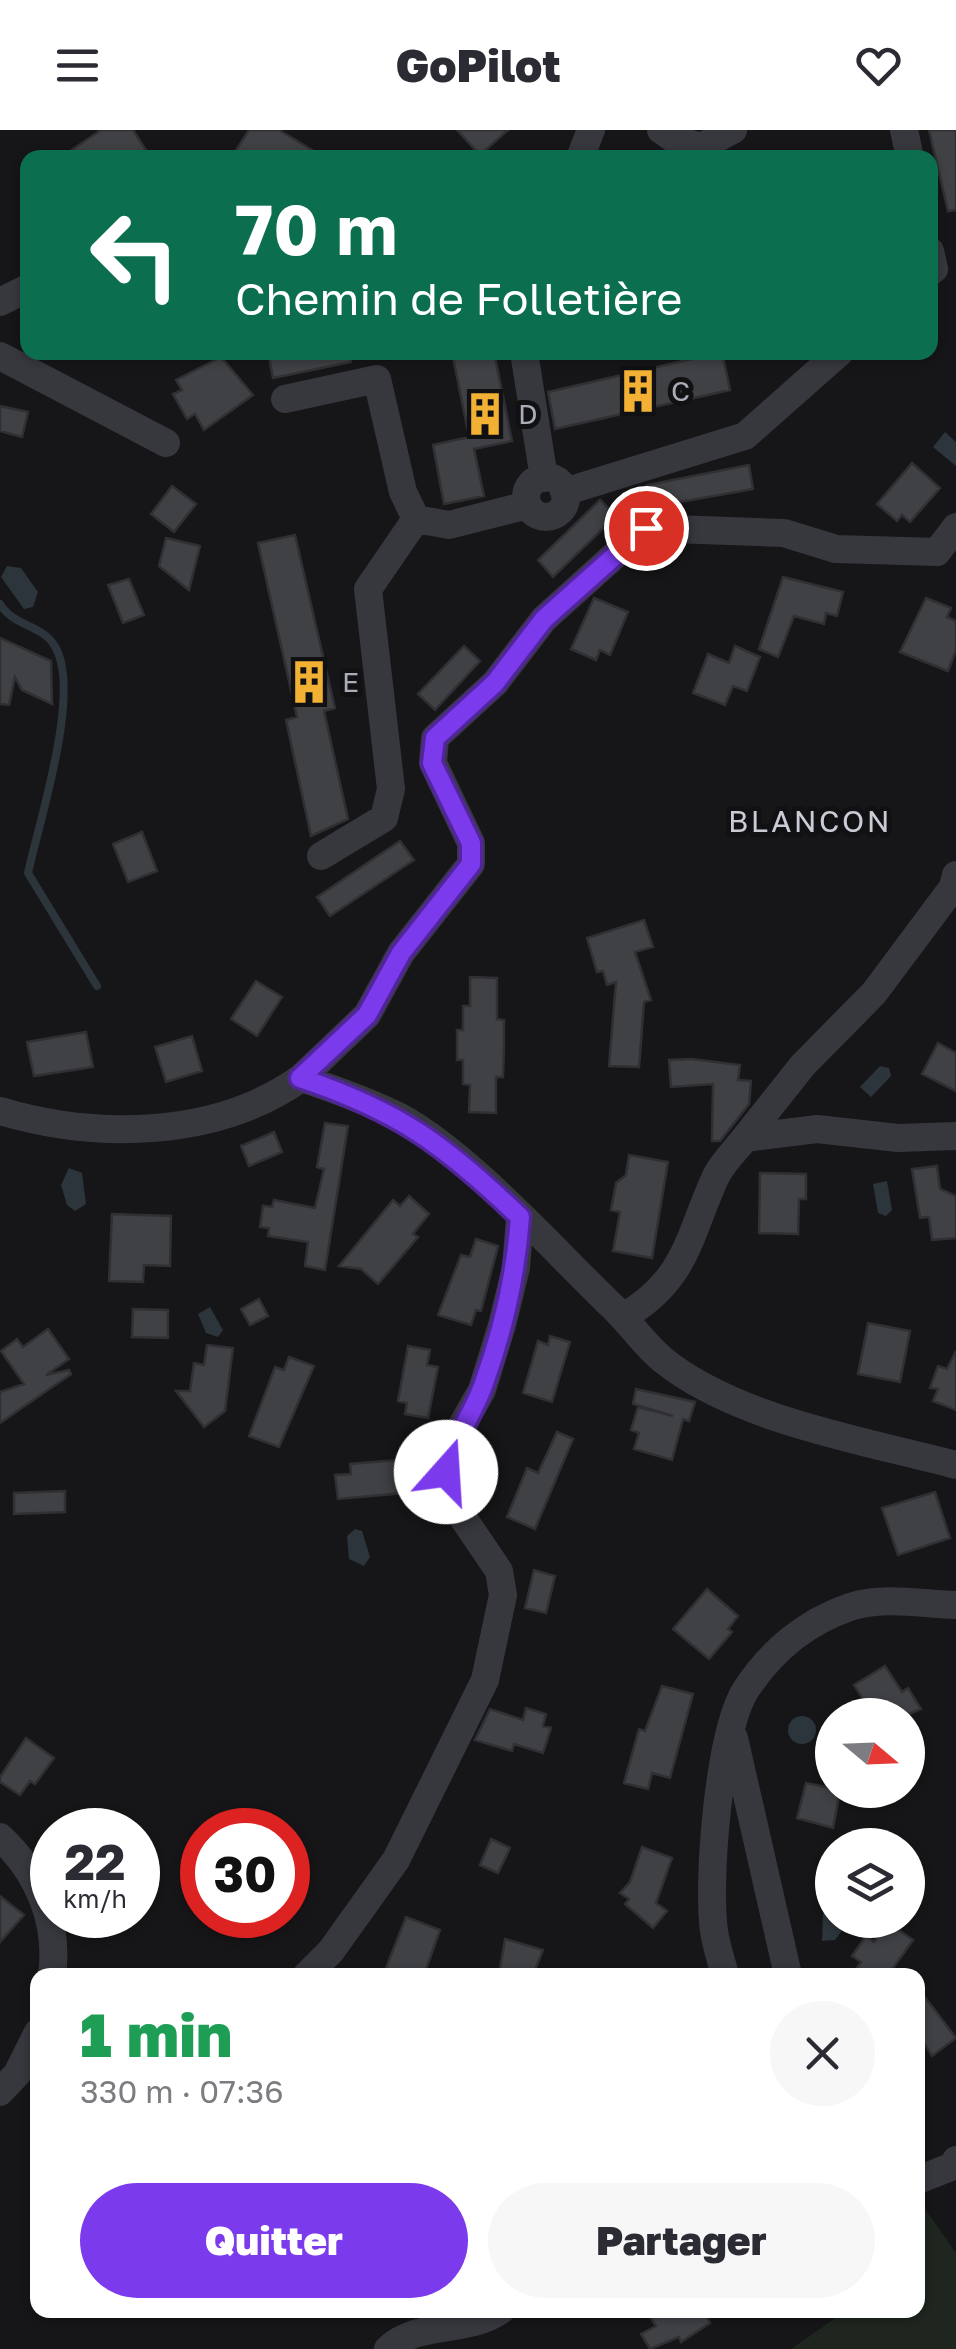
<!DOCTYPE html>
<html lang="fr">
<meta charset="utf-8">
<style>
body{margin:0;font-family:"Golos Text",sans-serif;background:#f7f7f7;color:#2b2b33;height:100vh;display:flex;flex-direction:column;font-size:38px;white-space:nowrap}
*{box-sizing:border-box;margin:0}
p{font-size:32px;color:#7c7c81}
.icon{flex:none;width:55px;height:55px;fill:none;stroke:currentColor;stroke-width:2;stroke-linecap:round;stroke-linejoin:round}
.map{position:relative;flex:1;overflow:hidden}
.drawer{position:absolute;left:30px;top:1838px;width:895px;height:350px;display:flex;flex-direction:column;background:#fff;border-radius:20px;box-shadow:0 2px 8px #0004}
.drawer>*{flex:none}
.top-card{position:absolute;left:20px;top:20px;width:918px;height:210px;border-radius:20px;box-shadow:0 2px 8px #0004;background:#0b6e4f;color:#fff;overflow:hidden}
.needle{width:65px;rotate:109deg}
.tools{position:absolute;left:815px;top:1568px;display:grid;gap:20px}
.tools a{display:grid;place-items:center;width:110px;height:110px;border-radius:50%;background:#fff;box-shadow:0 2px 8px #0004;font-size:50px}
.speed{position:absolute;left:30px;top:1678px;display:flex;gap:20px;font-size:50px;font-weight:700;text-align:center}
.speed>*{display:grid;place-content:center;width:130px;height:130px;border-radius:50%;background:#fff;box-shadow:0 2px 8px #0004;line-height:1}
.speed small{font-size:25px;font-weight:400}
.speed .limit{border:15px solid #d22;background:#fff;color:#111}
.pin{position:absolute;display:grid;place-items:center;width:85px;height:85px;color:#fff;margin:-42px;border:5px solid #fff;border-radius:50%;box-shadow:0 2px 10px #0007}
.me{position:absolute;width:110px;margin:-55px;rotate:19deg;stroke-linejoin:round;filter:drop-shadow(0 0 8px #0008)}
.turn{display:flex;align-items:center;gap:35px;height:210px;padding:0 50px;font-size:45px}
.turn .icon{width:130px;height:130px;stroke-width:2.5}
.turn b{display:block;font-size:70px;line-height:85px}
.round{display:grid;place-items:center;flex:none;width:105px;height:105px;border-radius:52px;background:#f7f7f7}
.headline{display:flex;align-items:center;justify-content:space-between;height:170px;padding:0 50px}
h1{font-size:60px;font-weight:800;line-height:75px;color:#1e9e55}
.cta{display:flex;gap:20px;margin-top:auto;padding:20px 50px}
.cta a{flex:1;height:115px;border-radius:60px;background:#7c3aed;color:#fff;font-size:40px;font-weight:800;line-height:115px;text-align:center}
.cta a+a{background:#f7f7f7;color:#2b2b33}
header{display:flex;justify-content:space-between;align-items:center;height:130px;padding:0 50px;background:#fff;font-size:45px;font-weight:800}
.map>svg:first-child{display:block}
.green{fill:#1e261f}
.water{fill:#2c353c}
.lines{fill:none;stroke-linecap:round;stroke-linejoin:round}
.stream{stroke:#2c353c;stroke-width:8}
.building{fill:#404145;stroke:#303034;stroke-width:2.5}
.minor{stroke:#37383d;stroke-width:28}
.route-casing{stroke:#51269a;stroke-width:25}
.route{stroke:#7c3aed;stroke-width:18}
.labels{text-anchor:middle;stroke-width:10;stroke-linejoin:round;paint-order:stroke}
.poi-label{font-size:28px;fill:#a8adb8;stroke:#111113;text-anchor:start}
.neighbourhood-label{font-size:30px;letter-spacing:2.5px;fill:#c9ccd4;stroke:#111113}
</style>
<header><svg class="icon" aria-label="menu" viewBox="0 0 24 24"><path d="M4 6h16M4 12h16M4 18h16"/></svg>GoPilot<svg class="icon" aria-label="heart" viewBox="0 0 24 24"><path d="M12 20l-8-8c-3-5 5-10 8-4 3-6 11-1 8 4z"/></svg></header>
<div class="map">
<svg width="956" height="2219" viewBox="0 0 956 2219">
<rect width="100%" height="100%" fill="#161618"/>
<path class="green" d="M918 2069 956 2123V2219H791L847 2180H918Z"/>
<path class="water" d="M945 302 956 312V336L933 317Z
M7 436 21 438 38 462 33 477 24 479 1 447Z
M880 936 889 938 891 946 871 967 860 957Z
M69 1038 82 1043 86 1074 75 1081 67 1075 61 1055Z
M887 1051 892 1080 886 1086 878 1083 873 1054Z
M210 1177 223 1200 218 1207 206 1203 198 1184Z
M355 1399 362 1401 370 1427 364 1436 349 1429 347 1406Z
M788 1600a14 14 0 1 1 28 0a14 14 0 1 1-28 0Z
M832 1779V1790H850L835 1810 822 1811 823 1784Z"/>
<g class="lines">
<path class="stream" d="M0 474C13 496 42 495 54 515 83 558 39 692 28 743L97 856"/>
</g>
<path class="building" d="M101 0H133L151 28H60Z
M249 0H279L325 28H231Z
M457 0H508L480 25Z
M929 0H956V80L948 81Z
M268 222H351V232L273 248Z
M452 222H494L512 311 474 319 484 366 444 374 433 315 469 307Z
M722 222 730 260 555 299 548 262Z
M221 227 253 265 204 300 195 284 187 289 173 264 182 260 176 250Z
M0 276 28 282 22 307 0 301Z
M912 333 940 358 910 392 902 385 897 391 877 374Z
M749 335 753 359 635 380 647 355Z
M172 356 196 374 174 402 151 384Z
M600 370 616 386 553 447 538 430Z
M295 405 335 578 324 581 348 689 311 706 286 590 297 587 258 413Z
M166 408 200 416 189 460 159 436Z
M783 447 843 462 837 486 826 483 824 494 794 486 778 527 759 519Z
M129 449 144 485 123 493 108 455Z
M594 468 628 482 610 525 600 520 596 530 571 519Z
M926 468 951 478 947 487 956 491V520L948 541 900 522Z
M0 508 51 531 52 574 22 560 15 547 9 575 0 574Z
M464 516 480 531 435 580 418 564Z
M735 516 760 527 747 561 733 556 725 575 693 563 708 524 729 533Z
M142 702 157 741 128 752 113 714Z
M400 711 414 730 330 786 317 767Z
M644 790 653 817 635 822 651 870 644 872 639 937 609 936 616 852 607 855 603 841 597 842 587 808Z
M470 847 497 848V889L504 890V915L503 947H496V983L469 982 470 955 463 954V930H457V900H463V876H470Z
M256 851 282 867 257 906 231 889Z
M86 902 93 937 34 946 27 912Z
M192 906 202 941 166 952 155 917Z
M938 913 956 923V961L922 944Z
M692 929 740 935 738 950 751 951 749 974 720 1011H712L713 954 671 957 669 930Z
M325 993 348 996 325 1140 305 1136 308 1112 268 1106 269 1098 260 1097 263 1076 272 1077 274 1070 315 1078 324 1039 317 1037Z
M274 1002 282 1022 249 1036 241 1016Z
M629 1025 668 1032 652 1128 613 1121 620 1082 611 1080 616 1053 626 1045Z
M937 1036 940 1059 956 1066V1108L932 1110 929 1087 920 1088 912 1039Z
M760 1043 806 1044V1069H799L798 1104 759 1103Z
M409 1066 429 1084 413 1104 418 1107 378 1154 361 1139 339 1136 393 1070 400 1076Z
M112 1084 171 1086 170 1136 144 1135 143 1152 109 1151Z
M476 1109 498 1116 481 1181 476 1180 471 1195 438 1185 461 1125 470 1127Z
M259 1169 268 1186 250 1195 241 1179Z
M133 1179 168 1180V1208L132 1207Z
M868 1193 910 1201 900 1252 858 1244Z
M48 1199 69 1229 46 1245 69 1240 71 1244 0 1293V1262L24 1254 1 1221 17 1209 23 1217Z
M550 1206 570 1212 552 1272 523 1263 538 1211 548 1215Z
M207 1215 233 1218 225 1281 204 1297 176 1261H190L194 1233 204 1235Z
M408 1216 430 1220 427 1235 438 1237 428 1288 405 1284 407 1273 398 1271Z
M956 1221V1280L933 1271 938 1259 930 1258 938 1236 947 1239Z
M289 1227 314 1236 279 1317 249 1306 275 1237 284 1240Z
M636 1259 695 1272 689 1291 683 1289 672 1330 634 1319 639 1303 631 1300 638 1277 673 1286 633 1274Z
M557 1302 573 1309 535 1399 507 1387 527 1338 538 1343Z
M398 1330 399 1343 413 1341 415 1362 338 1369 335 1345 351 1344 350 1334Z
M65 1361V1382L14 1384V1363Z
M935 1362 950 1408 898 1425 882 1378Z
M534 1440 555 1446 546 1483 525 1478Z
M707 1459 738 1486 728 1499 732 1502 709 1529 673 1499Z
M885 1536 902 1562 908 1558 921 1579 907 1585H873L854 1555Z
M662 1556 693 1564 670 1648 652 1643 648 1659 624 1653 639 1599 645 1601Z
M526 1578 546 1584 543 1596 551 1598 543 1623 514 1614 512 1621 475 1610 490 1579 523 1590Z
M26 1608 54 1628 35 1654 30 1651 20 1665 0 1652V1647Z
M806 1653 840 1660 833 1698 797 1688Z
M491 1709 510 1718 498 1743 480 1735Z
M642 1717 672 1728 656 1773 667 1781 653 1798 625 1774 629 1769 620 1763 630 1752Z
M0 1766 24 1785 0 1812Z
M406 1787 440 1800 424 1845 386 1838Z
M887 1792 913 1810 888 1845H852L861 1832 852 1826 866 1806 874 1812Z
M505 1809 543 1820 533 1845H499Z
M918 1858 956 1908 932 1926 918 1903Z
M646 2180H703L710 2193 681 2212 679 2207 650 2219 641 2204 656 2196Z"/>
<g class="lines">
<path class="minor" d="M661 0 674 9 701 17 733 0
M904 0 910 28
M580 28 591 0
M930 121 934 139 930 142
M0 172 28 158
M524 222 544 348
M0 226 166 313
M285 269 377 249 403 362 416 389 449 395 528 375
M526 367a20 20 0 1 1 40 0a20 20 0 1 1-40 0Z
M564 362 745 306 840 222
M321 726 384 688 391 659 368 459 416 389
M301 948 367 885 401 823 471 734V713L433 633 435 608 495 553 544 489 645 398 784 403 836 419 937 422 956 397
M0 981C97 1010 217 1008 301 948 334 959 368 971 400 987 469 1024 557 1124 616 1180 632 1196 646 1216 663 1230 737 1290 866 1311 956 1335
M745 1008 803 935 874 863 953 757 956 745
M623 1187C687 1150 688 1107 716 1046 723 1032 736 1020 745 1008L817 999 898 1008 956 1006
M734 1608 788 1845
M0 1707C39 1743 59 1793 52 1845
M307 1845 331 1821 396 1730 485 1550 503 1465 499 1441 457 1379 446 1342 453 1311 482 1260 502 1195 516 1138 520 1087
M725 1845C721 1830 716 1815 714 1801 707 1750 719 1604 745 1561 770 1522 806 1492 850 1477 883 1466 922 1474 956 1475
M0 1962 17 1944 38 1902
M918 2050 953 2036 956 2030
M388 2219C420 2190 467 2204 501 2180"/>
</g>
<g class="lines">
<g class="route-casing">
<path id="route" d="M446 1342C453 1309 472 1286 483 1256 503 1201 516 1145 520 1087 445 1015 399 981 300 948L367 885 401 823 471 734V713L432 633 435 608 495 553 544 489 646 398"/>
</g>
<use href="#route" class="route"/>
</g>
<defs>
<g id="building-bare" transform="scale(3.45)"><path d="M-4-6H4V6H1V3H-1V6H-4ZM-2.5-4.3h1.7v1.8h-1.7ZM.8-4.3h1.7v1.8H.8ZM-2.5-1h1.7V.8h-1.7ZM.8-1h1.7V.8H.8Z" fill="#f2b134" stroke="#111113" stroke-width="2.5" paint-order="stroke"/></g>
</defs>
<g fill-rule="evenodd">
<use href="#building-bare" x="638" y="261"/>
<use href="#building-bare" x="485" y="284"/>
<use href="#building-bare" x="309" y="552"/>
</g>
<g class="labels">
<g class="poi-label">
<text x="671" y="271">C</text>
<text x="518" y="294">D</text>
<text x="342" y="562">E</text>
</g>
<g class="neighbourhood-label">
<text x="810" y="702">BLANCON</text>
</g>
</g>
</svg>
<div class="tools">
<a><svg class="needle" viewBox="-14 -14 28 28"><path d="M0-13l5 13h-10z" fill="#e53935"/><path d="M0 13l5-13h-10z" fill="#7c7c81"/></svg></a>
<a><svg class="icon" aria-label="layers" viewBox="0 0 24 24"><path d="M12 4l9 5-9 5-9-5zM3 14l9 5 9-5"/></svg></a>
</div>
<div class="speed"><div>22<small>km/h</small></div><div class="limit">30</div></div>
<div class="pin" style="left:646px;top:398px;background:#d93025"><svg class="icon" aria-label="arrive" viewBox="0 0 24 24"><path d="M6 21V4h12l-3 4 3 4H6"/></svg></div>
<svg class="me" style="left:446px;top:1342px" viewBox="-20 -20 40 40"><circle r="19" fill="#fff"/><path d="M0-13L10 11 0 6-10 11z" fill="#7c3aed"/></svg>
<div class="top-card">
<div class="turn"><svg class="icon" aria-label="left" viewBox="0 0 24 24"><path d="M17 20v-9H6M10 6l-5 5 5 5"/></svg><div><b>70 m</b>Chemin de Folletière</div></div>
</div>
<section class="drawer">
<div class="headline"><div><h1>1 min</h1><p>330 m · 07:36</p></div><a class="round"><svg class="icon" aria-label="close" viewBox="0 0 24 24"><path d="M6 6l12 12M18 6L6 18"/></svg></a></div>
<div class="cta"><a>Quitter</a><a>Partager</a></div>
</section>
</div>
